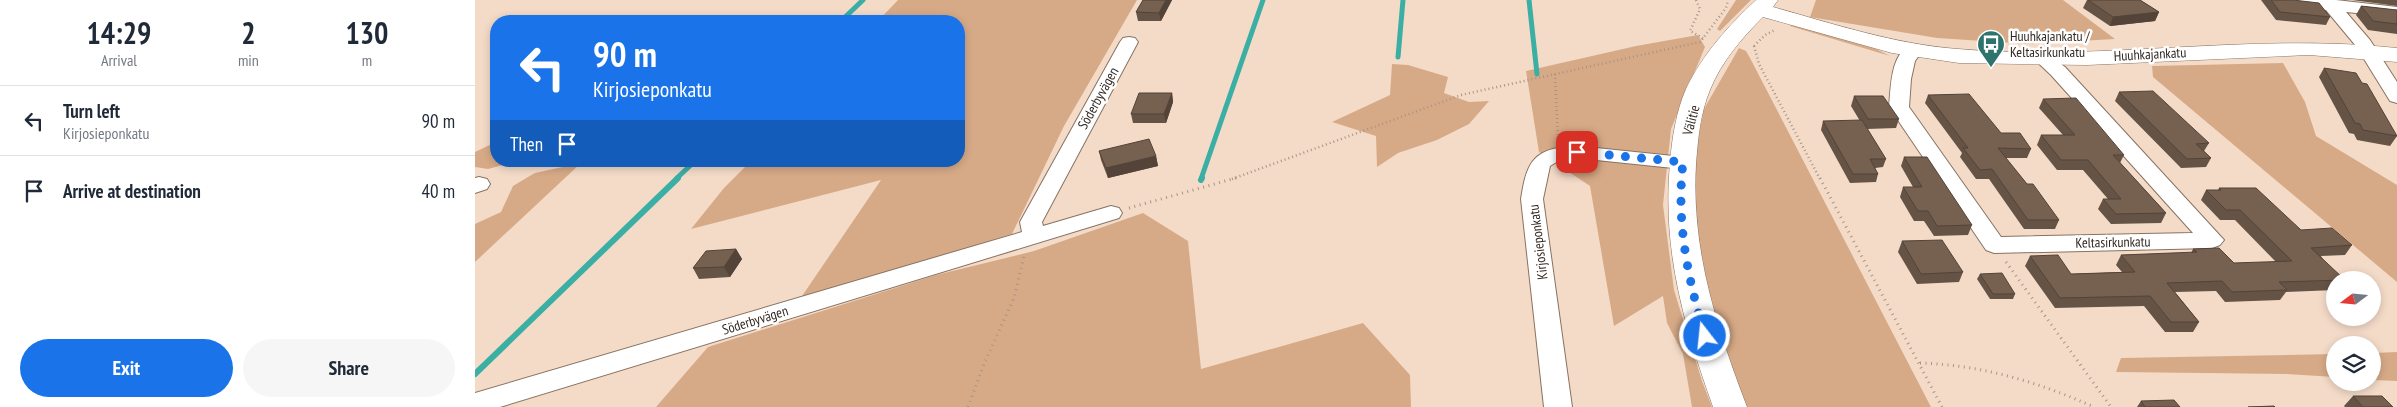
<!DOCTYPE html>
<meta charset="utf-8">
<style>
body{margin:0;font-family:"PT Sans Narrow",sans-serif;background:#f6f6f7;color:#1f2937;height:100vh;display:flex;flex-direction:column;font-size:19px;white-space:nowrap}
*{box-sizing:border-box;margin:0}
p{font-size:16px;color:#747a83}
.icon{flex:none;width:28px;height:28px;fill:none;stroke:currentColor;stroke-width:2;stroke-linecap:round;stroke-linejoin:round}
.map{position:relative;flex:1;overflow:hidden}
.panel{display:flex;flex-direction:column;background:#fff;width:475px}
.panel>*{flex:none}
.top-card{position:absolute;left:15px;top:15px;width:475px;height:152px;border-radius:20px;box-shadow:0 2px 8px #0003;background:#1a73e8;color:#fff;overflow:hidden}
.needle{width:32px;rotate:254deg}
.controls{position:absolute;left:1851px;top:271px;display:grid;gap:10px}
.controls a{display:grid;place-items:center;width:55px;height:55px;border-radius:50%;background:#fff;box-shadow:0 2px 8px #0003;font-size:25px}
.pin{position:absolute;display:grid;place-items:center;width:42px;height:42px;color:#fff;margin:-21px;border-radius:10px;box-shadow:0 2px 8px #0006}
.me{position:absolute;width:55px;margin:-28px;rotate:344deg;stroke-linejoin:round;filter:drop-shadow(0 0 4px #0008)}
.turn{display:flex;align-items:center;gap:18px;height:105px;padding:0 20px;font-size:22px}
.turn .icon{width:65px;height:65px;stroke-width:2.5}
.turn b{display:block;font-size:35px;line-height:42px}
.then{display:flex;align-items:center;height:48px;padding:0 20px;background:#0003;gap:10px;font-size:19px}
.eta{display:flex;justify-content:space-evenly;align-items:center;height:85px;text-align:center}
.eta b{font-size:30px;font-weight:700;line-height:35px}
.cta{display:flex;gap:10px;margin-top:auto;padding:10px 20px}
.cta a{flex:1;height:58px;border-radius:30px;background:#1a73e8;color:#fff;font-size:20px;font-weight:700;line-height:58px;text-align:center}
.cta a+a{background:#f6f6f7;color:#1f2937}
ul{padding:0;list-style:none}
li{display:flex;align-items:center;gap:15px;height:70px;padding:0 20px;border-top:1px solid #e0e1e3}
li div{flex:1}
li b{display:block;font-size:19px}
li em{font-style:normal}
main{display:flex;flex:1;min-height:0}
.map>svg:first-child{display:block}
.green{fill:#d7aa87}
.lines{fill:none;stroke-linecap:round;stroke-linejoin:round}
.stream-far1{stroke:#3bafa4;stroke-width:5}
.stream{stroke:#3bafa4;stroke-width:6}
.street-casing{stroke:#887261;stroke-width:2}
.secondary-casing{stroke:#887261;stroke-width:1}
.path-far1{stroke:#a89486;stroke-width:2.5;stroke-dasharray:1 3;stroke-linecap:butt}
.path{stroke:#a89486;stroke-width:3;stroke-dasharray:1 4.5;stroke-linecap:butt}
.street{fill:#fff;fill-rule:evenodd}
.secondary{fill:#fff;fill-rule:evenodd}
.wall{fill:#655345}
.shaded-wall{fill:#534338}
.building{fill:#766050;stroke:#534338}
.route{stroke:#1a73e8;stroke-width:9;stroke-dasharray:0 16.2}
.labels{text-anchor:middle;stroke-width:5;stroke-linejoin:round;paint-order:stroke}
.poi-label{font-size:14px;fill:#322821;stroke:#fff;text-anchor:start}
.street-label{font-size:14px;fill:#322821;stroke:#fff}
</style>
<main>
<section class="panel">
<div class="eta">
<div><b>14:29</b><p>Arrival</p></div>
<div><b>2</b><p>min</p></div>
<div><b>130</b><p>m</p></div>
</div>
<ul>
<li><svg class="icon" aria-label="left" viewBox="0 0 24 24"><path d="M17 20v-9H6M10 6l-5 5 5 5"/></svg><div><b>Turn left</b><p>Kirjosieponkatu</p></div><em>90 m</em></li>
<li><svg class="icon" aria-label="arrive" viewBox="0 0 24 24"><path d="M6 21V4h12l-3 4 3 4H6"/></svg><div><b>Arrive at destination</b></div><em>40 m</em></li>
</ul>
<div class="cta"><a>Exit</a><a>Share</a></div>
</section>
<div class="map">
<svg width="1922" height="407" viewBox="0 0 1922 407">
<rect width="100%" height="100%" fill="#f4dbc8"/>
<path class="green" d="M423 0H662L589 126 537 234 325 299 406 180 216 229 249 188 276 161H484V21H403Z
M1261 0H1276L1245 31 1242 29Z
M1341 0H1588L1640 39 1553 44 1462 38 1335 17Z
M1316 24 1401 49 1415 56 1315 26Z
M1223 35 1230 47 1196 129 1188 205 1199 290 1227 381 1237 407H1217L1208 354 1192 323 1188 296 1139 326 1115 186 1064 152 1051 71 1161 46Z
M1264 48 1271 51 1275 58 1456 407H1271L1235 321 1218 224 1219 159 1229 109Z
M1808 63 1830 102 1841 136 1922 185V282L1678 77 1677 66Z
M917 64 933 65 973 77 969 93 994 102 1014 101 994 124 962 140 923 153 902 167 901 136 857 122 915 95Z
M21 142V161H42L13 169 0 167V152Z
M106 163 0 262V224L26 212 38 186 53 177 60 173Z
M668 213 713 241 726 369 888 323 935 375 936 407H181L233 347 461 275 559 251Z
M1922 352V381L1898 380V353Z
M1860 354V377L1811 374 1641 372 1646 358Z"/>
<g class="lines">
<path class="stream-far1" d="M1054 0 1062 74
M366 21 388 0
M923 57 928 0
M201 179 220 161
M726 179 788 0"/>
<path class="stream" d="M726 180 727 178
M0 374 203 178"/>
<g class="street-casing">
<path id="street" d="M1793 0H1861L1922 7V17L1871 12 1895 40 1922 82V103L1915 101 1881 46 1851 10 1802 5 1796 4Z
M654 37 660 38 663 42 567 222 568 226 636 206 644 208 647 213 644 218 25 407H0V393L547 232 545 222 645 42 648 38Z
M1438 45 1445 47 1447 51 1440 61 1436 79 1434 107 1526 237 1718 233 1576 75 1559 59 1561 55C1574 52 1580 60 1590 67L1749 240 1745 245 1737 248 1519 253 1511 250 1414 107C1416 88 1415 51 1438 45Z
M1102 146 1208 157 1216 158 1219 163 1216 168 1208 169 1102 158 1085 160 1075 166 1068 199 1097 407H1069L1046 199C1052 159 1060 148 1102 146Z
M4 177 12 179 15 184 12 189 0 193V178Z"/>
</g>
<g class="secondary-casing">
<path id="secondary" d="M1281 0H1303L1298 7C1359 24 1419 44 1483 49 1630 62 1774 32 1922 48V62L1834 55 1612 65 1484 63 1417 53 1288 17C1267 38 1246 62 1235 90 1225 114 1223 139 1221 164 1216 251 1242 328 1272 407H1238C1209 325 1187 251 1195 163 1197 138 1201 112 1211 89 1227 55 1254 25 1281 0Z"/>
</g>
<path class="path-far1" d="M1221 0 1225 9 1215 31 1228 38
M1279 46 1284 64 1345 179
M1279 46 1290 35 1300 30
M1080 74 1083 140
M757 179 986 95 1225 42 1251 8 1253 0"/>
<path class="path" d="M1345 178 1467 407
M654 208 761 178
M1531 262 1636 407
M1445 363C1507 365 1563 382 1619 407
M493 407 509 364 539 298 549 256"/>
<use href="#street" class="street"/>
<use href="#secondary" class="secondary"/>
</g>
<path class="wall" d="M668 0H697L686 21H663L661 12Z
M1612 0H1665L1684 12 1680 21 1635 26 1608 8Z
M1786 0H1796L1855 17 1851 25 1801 20Z
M1877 0H1922V6Z
M1886 6 1922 10V34L1893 30 1881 15Z
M1849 68 1922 136 1915 146 1882 140 1879 134 1874 133 1844 77Z
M1644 92 1734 143 1729 151 1736 158 1731 167 1706 168 1640 101Z
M697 93 698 102 691 123H658L656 114Z
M1453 95 1556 149 1552 158H1530L1552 184 1584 220 1580 229H1549L1514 179H1501L1485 157 1487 153 1450 103Z
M1379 96 1424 119 1421 128 1392 129 1411 159 1408 167 1400 168 1403 174 1401 182 1375 183 1346 130 1348 121H1385L1376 106Z
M1568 99 1649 155 1645 163 1691 213 1686 223 1636 224 1623 209 1628 199H1633L1608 170H1582L1562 145 1566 135H1588L1564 108Z
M624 151 681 156 683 166 633 178 626 160Z
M1429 157 1497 225 1493 235 1459 236 1449 221H1439L1425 197 1428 187H1438L1426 166Z
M1744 188 1826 230 1877 245 1870 255 1846 256 1860 280V290L1811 292 1805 300 1750 302 1741 291 1700 292 1724 322 1718 332H1690L1669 306 1580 308 1550 266 1555 256 1596 274 1647 272 1641 265 1646 255 1716 253 1718 249 1759 263 1801 262 1760 220H1745L1726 200 1731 190H1743Z
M1427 241 1488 272 1484 282 1442 284 1423 252Z
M261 249 267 259 255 277 224 279 218 268Z
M1505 274 1540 294 1538 299H1515L1502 279Z
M1878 396 1918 407H1870L1869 406Z
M1666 401 1705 407H1662Z"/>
<path class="shaded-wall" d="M691 0H697L686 21 684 13Z
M1684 12 1680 21 1635 26 1638 17Z
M697 93 698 102 691 123 689 114Z
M681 156 683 166 633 178 631 168Z
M261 249 267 259 255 277 249 267Z"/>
<path class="building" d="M668 0H691L684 13 661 12Z
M1613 0H1665L1684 12 1638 17Z
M1796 0H1818L1844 3 1855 17 1805 12Z
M1886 6 1922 10V24L1898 21Z
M1849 68 1881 73 1887 83 1892 84 1922 136 1888 130 1885 124 1880 123Z
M1678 91 1734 143 1721 144 1736 158 1712 159 1644 92Z
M664 93H697L689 114H656Z
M1494 94 1526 133H1545L1556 149 1523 148 1552 184H1558L1584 220H1553L1517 169 1505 170 1488 148H1493L1453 95Z
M1379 96H1408L1424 119H1393Z
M1601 98 1649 155H1638L1691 213 1641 214 1628 199H1646L1613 160H1586L1566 135H1600L1568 99Z
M1387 120 1411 159H1395L1403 174H1378L1348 121Z
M674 139 681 156 631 168 624 151Z
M1429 157H1452L1497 225 1462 226 1453 211H1443L1428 187H1447Z
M1744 188H1781L1826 230 1857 228 1877 245 1836 248 1870 280 1804 282 1812 290 1757 292 1747 281 1692 283 1724 322H1696L1675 296 1585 298 1555 256 1583 255 1596 274 1660 272 1646 255 1722 252 1718 249 1744 248 1759 263 1817 261 1765 210H1751L1731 190H1746Z
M1467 240 1488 272 1446 274 1427 241Z
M261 249 249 267 218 268 231 251Z
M1527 273 1540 294H1518L1505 274Z
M1878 396H1907L1918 407H1888Z
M1699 400 1705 407H1670L1666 401Z
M1799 406 1800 407H1773Z"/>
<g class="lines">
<path class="route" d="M1102 152 1208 162C1201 223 1213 279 1230 336"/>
</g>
<defs>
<g id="bus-pin" transform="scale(1.4375)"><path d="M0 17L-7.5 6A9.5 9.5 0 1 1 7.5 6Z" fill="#2c746c" stroke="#fff"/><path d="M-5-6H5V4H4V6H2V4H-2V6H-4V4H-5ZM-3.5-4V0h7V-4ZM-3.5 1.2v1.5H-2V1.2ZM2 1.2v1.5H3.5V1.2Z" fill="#fff"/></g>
</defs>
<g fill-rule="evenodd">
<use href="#bus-pin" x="1516" y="44"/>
</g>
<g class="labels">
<g class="poi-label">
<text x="1535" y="41">Huuhkajankatu /<tspan x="1535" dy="16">Keltasirkunkatu</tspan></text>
</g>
<g class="street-label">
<text transform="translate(1675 54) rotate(-3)" y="5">Huuhkajankatu</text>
<text transform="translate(623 98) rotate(-61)" y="5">Söderbyvägen</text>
<text transform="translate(1216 120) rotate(-75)" y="5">Välitie</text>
<text transform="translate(1063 242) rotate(-97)" y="5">Kirjosieponkatu</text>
<text transform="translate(1638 242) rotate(-1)" y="5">Keltasirkunkatu</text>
<text transform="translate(280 320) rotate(-17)" y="5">Söderbyvägen</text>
</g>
</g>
</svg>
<div class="controls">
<a><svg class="needle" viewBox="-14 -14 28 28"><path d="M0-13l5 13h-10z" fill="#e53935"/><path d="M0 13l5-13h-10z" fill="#747a83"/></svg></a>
<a><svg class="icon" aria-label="layers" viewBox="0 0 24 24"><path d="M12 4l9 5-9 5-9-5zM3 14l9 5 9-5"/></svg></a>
</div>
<div class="pin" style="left:1102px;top:152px;background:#d93025"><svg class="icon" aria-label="arrive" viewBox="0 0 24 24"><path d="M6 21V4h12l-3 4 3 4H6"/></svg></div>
<svg class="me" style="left:1230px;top:336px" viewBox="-20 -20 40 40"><circle r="17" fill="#1a73e8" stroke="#fff" stroke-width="3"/><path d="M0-11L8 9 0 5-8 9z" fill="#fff"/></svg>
<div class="top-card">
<div class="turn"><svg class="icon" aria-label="left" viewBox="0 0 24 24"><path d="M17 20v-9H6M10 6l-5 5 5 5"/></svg><div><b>90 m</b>Kirjosieponkatu</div></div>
<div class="then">Then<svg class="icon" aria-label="arrive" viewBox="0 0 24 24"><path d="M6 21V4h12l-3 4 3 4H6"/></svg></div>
</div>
</div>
</main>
